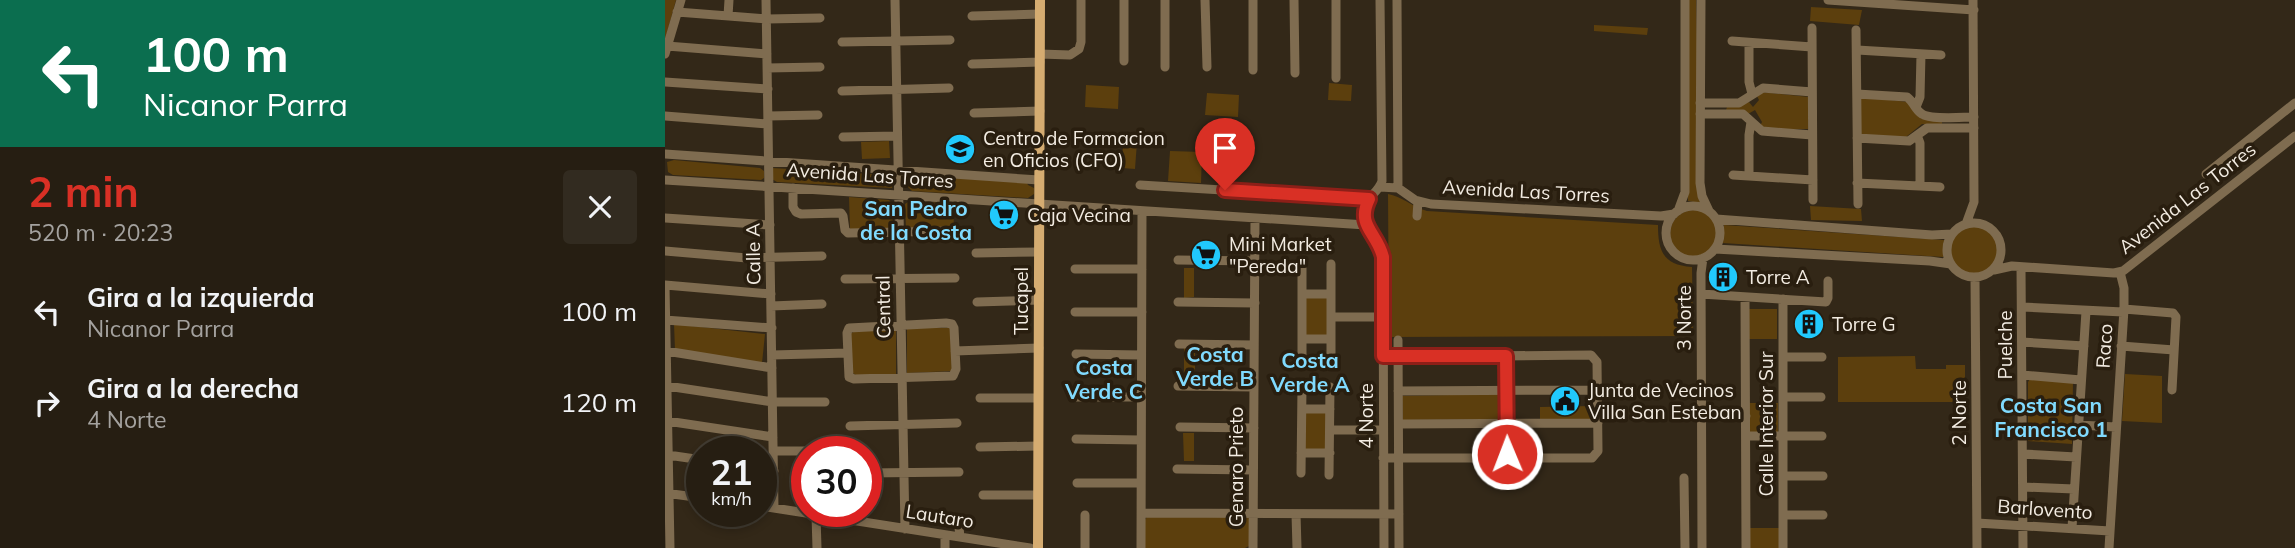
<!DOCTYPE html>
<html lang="es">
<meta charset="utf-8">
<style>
body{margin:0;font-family:Mulish,sans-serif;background:#322b20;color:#f1f3f6;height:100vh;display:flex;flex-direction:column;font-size:26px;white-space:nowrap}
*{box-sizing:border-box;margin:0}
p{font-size:23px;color:#a4a29f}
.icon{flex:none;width:38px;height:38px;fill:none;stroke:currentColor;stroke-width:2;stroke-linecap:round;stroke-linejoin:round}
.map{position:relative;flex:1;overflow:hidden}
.drawer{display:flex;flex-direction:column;background:#261e12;width:665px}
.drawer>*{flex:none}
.banner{background:#0b6e4f;color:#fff;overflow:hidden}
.speed{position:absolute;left:21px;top:436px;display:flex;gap:14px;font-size:35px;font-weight:700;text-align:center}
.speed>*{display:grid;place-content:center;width:91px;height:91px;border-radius:50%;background:#261e12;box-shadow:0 4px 10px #0003,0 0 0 2px #423c32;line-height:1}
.speed small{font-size:18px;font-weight:400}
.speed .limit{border:10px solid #d22;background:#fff;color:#111}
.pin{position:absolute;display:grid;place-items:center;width:60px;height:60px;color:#fff;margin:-72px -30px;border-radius:50% 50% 50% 0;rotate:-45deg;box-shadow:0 0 7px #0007}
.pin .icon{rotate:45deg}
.me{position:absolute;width:77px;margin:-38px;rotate:359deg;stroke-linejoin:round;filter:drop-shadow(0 0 5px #0008)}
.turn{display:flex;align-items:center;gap:24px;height:147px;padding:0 28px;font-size:32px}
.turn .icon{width:91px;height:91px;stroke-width:2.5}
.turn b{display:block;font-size:49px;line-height:60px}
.round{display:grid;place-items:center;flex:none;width:74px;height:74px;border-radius:7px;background:#322b20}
.summary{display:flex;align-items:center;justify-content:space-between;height:119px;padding:0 28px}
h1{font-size:42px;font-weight:700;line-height:52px;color:#d93025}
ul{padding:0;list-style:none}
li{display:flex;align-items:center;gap:21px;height:91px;padding:0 28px}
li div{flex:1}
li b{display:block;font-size:26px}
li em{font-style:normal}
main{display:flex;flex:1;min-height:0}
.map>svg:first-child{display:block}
.green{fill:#5c3f0d}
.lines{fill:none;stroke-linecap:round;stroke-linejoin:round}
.minor{stroke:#7f6c50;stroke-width:9}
.major{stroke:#d5ac71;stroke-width:10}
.route-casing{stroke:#8d1f18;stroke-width:18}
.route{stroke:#d93025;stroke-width:12}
.labels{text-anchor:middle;stroke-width:7;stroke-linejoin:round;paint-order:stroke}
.poi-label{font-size:19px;fill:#f3ece2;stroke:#291e0f;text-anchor:start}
.street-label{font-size:19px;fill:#f3ece2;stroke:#291e0f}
.neighbourhood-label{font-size:21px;font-weight:bold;fill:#80dafe;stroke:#291e0f}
</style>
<main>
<section class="drawer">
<div class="banner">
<div class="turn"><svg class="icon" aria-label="left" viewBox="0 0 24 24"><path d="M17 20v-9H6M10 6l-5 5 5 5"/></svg><div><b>100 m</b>Nicanor Parra</div></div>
</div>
<div class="summary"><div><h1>2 min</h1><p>520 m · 20:23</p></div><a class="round"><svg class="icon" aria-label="close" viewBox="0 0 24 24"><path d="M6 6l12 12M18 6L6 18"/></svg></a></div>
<ul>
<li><svg class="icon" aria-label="left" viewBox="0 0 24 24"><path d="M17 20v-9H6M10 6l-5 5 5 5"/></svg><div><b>Gira a la izquierda</b><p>Nicanor Parra</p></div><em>100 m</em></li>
<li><svg class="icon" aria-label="right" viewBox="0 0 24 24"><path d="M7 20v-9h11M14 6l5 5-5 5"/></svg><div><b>Gira a la derecha</b><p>4 Norte</p></div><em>120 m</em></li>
</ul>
</section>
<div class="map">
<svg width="1630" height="548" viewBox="0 0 1630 548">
<rect width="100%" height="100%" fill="#332818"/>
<path class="green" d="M0 0H11L0 40Z
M1023 0H1031L1036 203 1023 201Z
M1146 7 1197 10 1194 25 1145 21Z
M929 25 983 28 982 35 929 31Z
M664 83 687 85 686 101 663 100Z
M421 85 454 87 453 109 420 107Z
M1095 92 1144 97 1143 129H1102L1095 126 1097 122 1090 110 1083 114 1061 110 1062 107 1084 102 1088 107 1094 100 1092 96Z
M542 93 574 95 573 117 540 115Z
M1196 97 1243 102 1257 119 1277 121V124H1257L1241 137 1195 135Z
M224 141 225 158 197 159 196 142Z
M458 141 472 142 470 169 457 168Z
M505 151 537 152 536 183 503 181Z
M9 160 95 168 99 171V178L96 180 8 175 3 172 2 162Z
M107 168 224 175 228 177 227 188 112 182 107 179Z
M247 175 362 183 363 185 369 188V194L363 198 247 191 240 184 242 177Z
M723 194C736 196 748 207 762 211L993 225C993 251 998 265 1027 267L1028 336 724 337Z
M184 197 224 200 227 203 228 229 185 230Z
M243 202 288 203 289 229H241L240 204Z
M1145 206 1196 209 1197 221 1146 220Z
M1005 234a24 24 0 1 1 48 0a24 24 0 1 1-48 0Z
M1059 225 1279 240 1278 257 1058 243Z
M1285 250a24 24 0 1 1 48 0a24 24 0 1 1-48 0Z
M519 268H529V297L519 298Z
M643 296H661L663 300V334L660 337H642L639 333 640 299Z
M1083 309H1112V339H1083Z
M9 324 100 334 97 363 10 350Z
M242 328H284L286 330 287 371 242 373Z
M231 329V375H191L186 372 185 334 192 330Z
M519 348H530V382H519Z
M1250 356 1251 369H1281V365H1300V402H1173V357Z
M1460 374 1497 376V423L1457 421Z
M1365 379 1408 382 1407 444 1363 441V382Z
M834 394V419L738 420 737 396Z
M1084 403H1113V433H1084Z
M927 406 926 420 875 421V407Z
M661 412V449H639V413Z
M518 433H529V461H519Z
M483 516 583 517 585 521 584 546 580 548H479L478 522Z
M1084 528H1114V548H1084Z"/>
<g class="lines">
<path class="minor" d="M101 0 109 508
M230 0 240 529
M500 0V67
M540 0 542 67
M588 0V70
M629 0 630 73
M671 0V78
M715 0 717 181C714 191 705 195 701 204 693 225 714 237 718 257L719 548
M732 0 733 188
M1036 0 1035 183 1037 196 1044 211
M1163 0 1309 10
M12 12 102 19 155 18
M63 16 64 0
M307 16 375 14
M1147 28 1148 200
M1191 30 1193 204
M1067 41 1147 47
M177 42 285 40
M1084 43V82L1087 94
M2 46 102 54
M1192 50 1276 55
M0 54 16 0
M375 54 405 55 414 49 416 42V0
M459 61V0
M307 64 375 62
M102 68 155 67
M0 82 103 89
M177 91 284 88
M1192 94 1242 97C1249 102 1250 110 1257 114 1266 120 1297 117 1309 117
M1035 103H1074L1098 88 1147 92
M1251 107 1255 97 1256 54
M309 113 375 111
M1035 114H1078L1097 131 1147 135
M0 116 103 124
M103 116 153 115
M1252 135 1255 143V186
M178 137 232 136
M1192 138 1244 141 1262 128H1309
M0 154 374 180
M1541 174 1630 103
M1068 175 1148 180
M1084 176V135L1086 122
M0 180 701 225
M1192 183 1275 187
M475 185 704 199
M715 187 733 188 750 200 766 204 996 216 1009 214
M128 188V207L131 212 136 214 176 213 178 216 180 230 183 233 287 231
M1001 233a27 27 0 1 1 54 0a27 27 0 1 1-54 0Z
M1013 211 1020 192V0
M752 216 753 201
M0 218 105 225
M1051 219 1267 235 1287 234
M1282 250a27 27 0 1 1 54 0a27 27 0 1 1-54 0Z
M1301 224 1309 202 1308 0
M1050 249 1265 261 1286 264
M0 251 82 258 157 256
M311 253 374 252
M513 260 590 261
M1356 267 1358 548
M410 269H477
M1329 270 1347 266 1449 273 1458 271 1630 136
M1310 278 1312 548
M180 279 290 278
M0 285 106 294
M0 286 5 548
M637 294H666
M1036 294 1161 302 1163 298V281
M1080 297 1081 548
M1118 299V548
M312 302 374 300
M513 302 590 303
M106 306 157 304
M1357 307 1458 312
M1459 309 1508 313 1511 317 1507 390
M410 312H477
M666 317H718
M0 320 107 328
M281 323 287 324 289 328 291 369 288 376 189 379 184 377 182 333 184 328Z
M637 339H666
M733 340 734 548
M1357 342 1419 346
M514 344 589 345
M1456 346 1509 350
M1 351 107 368
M290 351 374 348
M411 354 476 355
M107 355 183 353
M841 356 842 458
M718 357 926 355 932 362 933 451 927 458H718
M1118 357H1157
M637 360V264
M666 361V264
M1357 375 1416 380
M2 386 108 402H160
M513 386 589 387
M733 391 933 390
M411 397H476
M1118 397H1156
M315 398H373
M637 409H665
M1036 415 1081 416
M2 421 108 437
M734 424 933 423
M1413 425 1451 427
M185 426 292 423
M515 427 589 428
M665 430H718
M1081 436H1157
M411 439 476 440
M315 447 373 446
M109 451H159
M636 453H665
M1358 454 1411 457
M3 455 37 460
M96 469 109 471
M512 469 588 470
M201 473 294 472
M636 473 637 387
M664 475 665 387
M1118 476H1158
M1019 478 1020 548
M412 483H476
M1358 487 1409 489
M0 493 37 498
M137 493H142
M318 495H373
M96 506 365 548
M476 513 734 514
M631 514 632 548
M151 515 152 548
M1118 515H1158
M267 517 293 518 295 537
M1312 523 1445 531
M1407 528 1421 311
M280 548V535
M420 548V515
M476 548 477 211
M588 548 590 218
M1037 548 1036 273 1038 258
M1444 548 1459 309V288L1455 272"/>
<path class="major" d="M373 548 375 0"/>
</g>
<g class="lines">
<g class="route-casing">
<path id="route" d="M560 190 704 199C691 226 712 232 718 257V356H841L842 454"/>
</g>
<use href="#route" class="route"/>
</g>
<defs>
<g id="university-disc" transform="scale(1.575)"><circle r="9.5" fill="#21c9fd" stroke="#291e0f"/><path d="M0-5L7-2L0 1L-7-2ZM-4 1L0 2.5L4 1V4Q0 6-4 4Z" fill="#111"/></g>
<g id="supermarket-disc" transform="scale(1.575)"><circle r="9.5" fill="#21c9fd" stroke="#291e0f"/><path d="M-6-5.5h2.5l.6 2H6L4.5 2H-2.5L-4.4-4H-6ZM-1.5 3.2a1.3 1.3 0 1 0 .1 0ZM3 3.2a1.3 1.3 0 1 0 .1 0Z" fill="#111"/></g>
<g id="building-disc" transform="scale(1.575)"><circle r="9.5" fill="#21c9fd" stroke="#291e0f"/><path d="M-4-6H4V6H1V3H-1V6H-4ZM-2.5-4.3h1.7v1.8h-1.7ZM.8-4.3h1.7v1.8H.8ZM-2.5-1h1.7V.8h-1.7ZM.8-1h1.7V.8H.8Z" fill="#111"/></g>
<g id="civic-disc" transform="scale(1.575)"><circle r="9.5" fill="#21c9fd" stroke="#291e0f"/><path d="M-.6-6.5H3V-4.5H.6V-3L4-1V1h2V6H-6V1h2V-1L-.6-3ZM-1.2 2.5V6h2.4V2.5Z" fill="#111"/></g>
</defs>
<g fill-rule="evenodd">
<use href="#university-disc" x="295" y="149"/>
<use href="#supermarket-disc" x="339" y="215"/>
<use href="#supermarket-disc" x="541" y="255"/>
<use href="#building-disc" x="1058" y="277"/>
<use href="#building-disc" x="1144" y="324"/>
<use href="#civic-disc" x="900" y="401"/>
</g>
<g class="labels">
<g class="poi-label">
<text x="318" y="145">Centro de Formacion<tspan x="318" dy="22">en Oficios (CFO)</tspan></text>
<text x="362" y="222">Caja Vecina</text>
<text x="564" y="251">Mini Market<tspan x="564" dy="22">"Pereda"</tspan></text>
<text x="1081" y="284">Torre A</text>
<text x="1167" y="331">Torre G</text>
<text x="923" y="397">Junta de Vecinos<tspan x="923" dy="22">Villa San Esteban</tspan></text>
</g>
<g class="street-label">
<text transform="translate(205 175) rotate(4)" y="7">Avenida Las Torres</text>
<text transform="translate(861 191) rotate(3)" y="7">Avenida Las Torres</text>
<text transform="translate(1522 198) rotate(-38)" y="7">Avenida Las Torres</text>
<text transform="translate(88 254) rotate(-91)" y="7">Calle A</text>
<text transform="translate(356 301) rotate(-90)" y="7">Tucapel</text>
<text transform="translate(218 307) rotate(-91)" y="7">Central</text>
<text transform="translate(1019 318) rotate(-90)" y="7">3 Norte</text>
<text transform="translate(1340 345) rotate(-90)" y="7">Puelche</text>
<text transform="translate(1439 346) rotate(-86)" y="7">Raco</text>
<text transform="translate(1294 413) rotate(-90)" y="7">2 Norte</text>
<text transform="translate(701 416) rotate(-90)" y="7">4 Norte</text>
<text transform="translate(1101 424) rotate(-90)" y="7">Calle Interior Sur</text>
<text transform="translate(571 467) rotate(-90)" y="7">Genaro Prieto</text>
<text transform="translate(1380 509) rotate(4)" y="7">Barlovento</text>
<text transform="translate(275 516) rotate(9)" y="7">Lautaro</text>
</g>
<g class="neighbourhood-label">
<text x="251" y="216">San Pedro<tspan x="251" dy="24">de la Costa</tspan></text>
<text x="550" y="362">Costa<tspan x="550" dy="24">Verde B</tspan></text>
<text x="645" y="368">Costa<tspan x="645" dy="24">Verde A</tspan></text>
<text x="439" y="375">Costa<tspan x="439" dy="24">Verde C</tspan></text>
<text x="1386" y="413">Costa San<tspan x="1386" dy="24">Francisco 1</tspan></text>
</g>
</g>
</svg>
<div class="speed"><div>21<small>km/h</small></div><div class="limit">30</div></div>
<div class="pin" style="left:560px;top:190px;background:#d93025"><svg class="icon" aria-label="arrive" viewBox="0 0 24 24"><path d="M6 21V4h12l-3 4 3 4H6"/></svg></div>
<svg class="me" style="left:842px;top:454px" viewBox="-20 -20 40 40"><circle r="17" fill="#d93025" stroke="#fff" stroke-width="3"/><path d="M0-11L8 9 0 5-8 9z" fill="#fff"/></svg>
</div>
</main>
